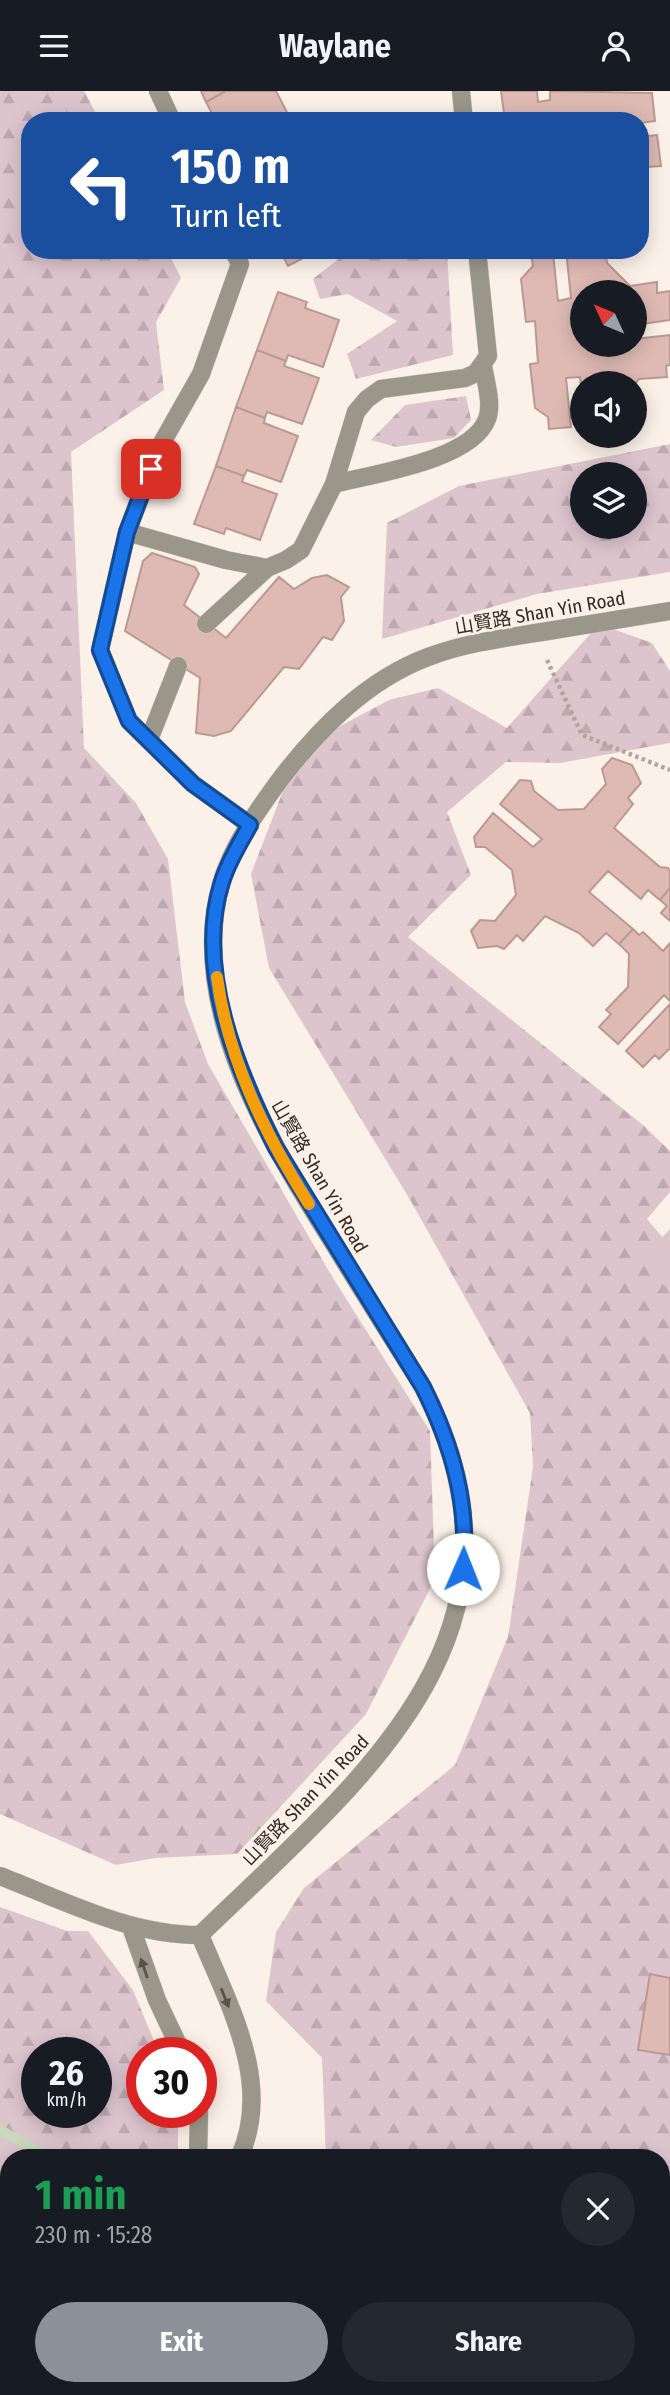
<!DOCTYPE html>
<meta charset="utf-8">
<style>
body{margin:0;font-family:"Fira Sans Condensed","Noto Sans TC",sans-serif;background:#242831;color:#f1f3f6;height:100vh;display:flex;flex-direction:column;font-size:26px;white-space:nowrap}
*{box-sizing:border-box;margin:0}
p{font-size:23px;color:#9ea1a6}
.icon{flex:none;width:38px;height:38px;fill:none;stroke:currentColor;stroke-width:2;stroke-linecap:round;stroke-linejoin:round}
.map{position:relative;flex:1;overflow:hidden}
.drawer{position:absolute;left:0px;top:2058px;width:670px;height:247px;display:flex;flex-direction:column;background:#171b24;border-radius:28px 28px 0 0;box-shadow:0 4px 18px #0003}
.drawer>*{flex:none}
.banner{position:absolute;left:21px;top:21px;width:628px;height:147px;border-radius:28px;box-shadow:0 4px 18px #0003;background:#1a4fa0;color:#fff;overflow:hidden}
.needle{width:46px;rotate:314deg}
.fabs{position:absolute;left:570px;top:189px;display:grid;gap:14px}
.fabs a{display:grid;place-items:center;width:77px;height:77px;border-radius:50%;background:#171b24;box-shadow:0 4px 18px #0003;font-size:35px}
.speed{position:absolute;left:21px;top:1946px;display:flex;gap:14px;font-size:35px;font-weight:700;text-align:center}
.speed>*{display:grid;place-content:center;width:91px;height:91px;border-radius:50%;background:#171b24;box-shadow:0 4px 18px #0003;line-height:1}
.speed small{font-size:18px;font-weight:400}
.speed .limit{border:10px solid #d22;background:#fff;color:#111}
.pin{position:absolute;display:grid;place-items:center;width:60px;height:60px;color:#fff;margin:-30px;border-radius:14px;box-shadow:0 4px 10px #0006}
.me{position:absolute;width:77px;margin:-38px;rotate:1deg;stroke-linejoin:round;filter:drop-shadow(0 0 5px #0008)}
.turn{display:flex;align-items:center;gap:24px;height:147px;padding:0 35px;font-size:32px}
.turn .icon{width:91px;height:91px;stroke-width:2.5}
.turn b{display:block;font-size:49px;line-height:60px}
.round{display:grid;place-items:center;flex:none;width:74px;height:74px;border-radius:37px;background:#242831}
.headline{display:flex;align-items:center;justify-content:space-between;height:119px;padding:0 35px}
h1{font-size:42px;font-weight:700;line-height:52px;color:#1e9e55}
.action{display:flex;gap:14px;margin-top:auto;padding:14px 35px}
.action a{flex:1;height:80px;border-radius:42px;background:#8c9099;color:#fff;font-size:28px;font-weight:700;line-height:80px;text-align:center}
.action a+a{background:#242831;color:#f1f3f6}
header{display:flex;justify-content:space-between;align-items:center;height:91px;padding:0 35px;background:#171b24;font-size:32px;font-weight:700}
.map>svg:first-child{display:block}
.forest{fill:url(#forest-firs);fill-rule:evenodd}
.pitch{fill:#ddc5ce}
.lines{fill:none;stroke-linecap:round;stroke-linejoin:round}
.stream{stroke:#c8d9bc;stroke-width:10}
.building{fill:#dfbab4;stroke:#bc9892;stroke-width:2}
.service-casing{stroke:#d9cec5;stroke-width:19}
.minor-casing{stroke:#d9cec5;stroke-width:19}
.path{stroke:#b1a69d;stroke-width:4.5;stroke-dasharray:3.5 3.5;stroke-linecap:butt}
.service{stroke:#9a978a;stroke-width:18}
.minor{stroke:#9a978a;stroke-width:18}
.oneway{fill:#5a5147}
.route-casing{stroke:#114b97;stroke-width:18}
.route{stroke:#1a73e8;stroke-width:12}
.slow{stroke:#f59e0b;stroke-width:12}
.labels{text-anchor:middle;stroke-width:5;stroke-linejoin:round;paint-order:stroke}
.street-label{font-size:19px;fill:#372c23;stroke:#fcf1e8}
</style>
<header><svg class="icon" aria-label="menu" viewBox="0 0 24 24"><path d="M4 6h16M4 12h16M4 18h16"/></svg>Waylane<svg class="icon" aria-label="person" viewBox="0 0 24 24"><circle cx="12" cy="8" r="4"/><path d="M4 21q1-7 8-7t8 7"/></svg></header>
<div class="map">
<svg width="670" height="2304" viewBox="0 0 670 2304">
<defs>
<pattern id="forest-firs" width="22" height="20" patternUnits="userSpaceOnUse" patternTransform="scale(1.75)"><rect width="22" height="20" fill="#ddc5ce"/><path d="M5 1l3.5 6h-7zM16 11l3.5 6h-7z" fill="#bea9b1"/></pattern>
</defs>
<rect width="100%" height="100%" fill="#fcf1e8"/>
<path class="forest" d="M0 0H84L100 30H30V159H167L181 187 156 231 164 299 71 361 84 657 136 712 168 768 185 911 208 973 333 1187 430 1340 435 1488 366 1623 237 1763 155 1767 116 1774 0 1723Z
M350 159H447L453 264 356 288 347 263 397 230 348 203 320 208 313 188Z
M466 305 471 329 454 347 396 356 371 349 405 314Z
M670 353V481L537 503 382 548 387 432 459 395ZM635 383V436H583V383Z
M599 533 652 552 670 580V652L560 672 506 671 447 721 471 784 408 846 643 1034 670 1060V1101L647 1128 670 1155V2304H501L504 2296H662V2067H326L322 1967 266 1910 276 1841 304 1797 455 1674 508 1546 533 1376 530 1322 409 1107 269 877 251 783 286 692 331 640 389 609 438 597 507 637Z
M0 1816 67 1840H88L133 1899 159 1962H142V2021H178V2067H9V2296H78L74 2304H0ZM37 1962H96V2021H37Z
M137 2296H231L216 2304H144Z
M284 2296H303L312 2304H285Z
M336 2296H446L447 2304H342Z"/>
<path class="pitch" d="M670 1138V1200L639 1170Z"/>
<g class="lines">
<path class="stream" d="M0 2039 51 2067
M346 2296 352 2304"/>
</g>
<path class="building" d="M201 0H226L206 11Z
M226 0H276L291 29 216 30 206 11Z
M501 0H537L538 11 550 9V0L652 2 655 30 640 32V30H505Z
M657 44 661 75 645 76 647 88H640V46Z
M280 159H315V161L288 175Z
M566 159H605L607 172 630 195 657 191V202L670 200V229L635 234V201H583V254H635V248L670 244V274L666 275 667 286 639 288 635 293 583 292V317L580 286 566 287 571 336 549 338 548 326 535 317 530 273 538 272 535 230 526 231 521 188 533 175 531 163 553 162 558 210 571 207Z
M278 201 307 211 305 217 339 229 323 276 288 264 286 270 257 259Z
M257 259 286 270 284 275 319 287 302 333 267 321 265 327 236 316Z
M236 316 265 327 264 332 298 345 281 391 247 379 244 385 216 375Z
M216 375 244 385 242 391 277 403 260 449 226 437 224 443 194 433Z
M152 462 195 476 199 483 184 514 226 547 279 486 294 498 312 487 327 484 349 496 341 506 344 530 332 549 323 546 299 578 284 576 231 640 214 645 196 642 200 587 125 540 143 470Z
M612 667 632 674 641 692 628 707 633 713 614 737 660 776 668 777 670 780V797L660 809 648 799 641 808 608 780 589 801 633 838 619 853 606 842 593 855 579 842 545 825 523 850 517 844 504 858 497 855 478 857 471 840 480 829 495 830 516 804 512 779 485 756H476L474 746 493 722 533 756 542 748 500 713 520 689 531 690 534 700 558 719 584 718 606 693 602 678Z
M670 797V830L661 822 667 815 660 809Z
M633 838 639 844 643 841 663 860 670 852V910L664 904 618 953 599 936 611 923 606 919 628 896 629 863 619 853Z
M670 913V957L659 968 655 964 643 976 626 960Z
M650 1883 670 1887V1964L638 1959Z"/>
<g class="lines">
<g class="service-casing">
<path id="service" d="M158 0 172 30
M461 0 464 30
M233 159 240 173 201 283 159 357 127 441 100 559 129 630 193 693 250 734
M334 393C373 383 472 369 487 328 493 313 485 289 483 274
M127 441 226 469 267 477 286 469 301 459 334 393 356 321 367 308 381 298 465 287 476 282 488 265 477 159
M206 533 267 477
M149 649 178 575
M204 2304 210 2296"/>
</g>
<g class="minor-casing">
<path id="minor" d="M0 1785C65 1810 129 1844 200 1844
M131 1836 157 1909 182 1962
M200 1844C362 1687 549 1544 423 1296 394 1250 365 1204 337 1158 273 1056 186 919 221 793 232 755 259 717 282 686 321 636 367 589 428 566 465 552 504 547 542 541 585 534 627 527 670 520
M200 1844C228 1913 274 1992 239 2067
M198 2067 199 2021
M90 2304 95 2296"/>
</g>
<path class="path" d="M547 569 582 644 670 679
M662 2164 670 2166"/>
<use href="#service" class="service"/>
<use href="#minor" class="minor"/>
</g>
<defs><path id="oneway-solid" d="M-6-.8H1V-3.2L6.5 0L1 3.2V.8H-6Z" transform="scale(1.75)"/></defs>
<g class="oneway">
<use href="#oneway-solid" transform="translate(144 1877) rotate(-109)"/>
<use href="#oneway-solid" transform="translate(225 1907) rotate(68)"/>
</g>
<g class="lines">
<g class="route-casing">
<path id="route" d="M151 378 127 441 100 559 129 630 193 693 250 734C240 752 228 771 222 791 194 877 238 981 276 1057L423 1296C452 1354 469 1412 463 1478"/>
</g>
<use href="#route" class="route"/>
<path class="slow" d="M217 886C228 969 265 1043 309 1113"/>
</g>
<g class="labels">
<g class="street-label">
<text transform="translate(540 521) rotate(-10)" y="7">山賢路 Shan Yin Road</text>
<text transform="translate(320 1085) rotate(60)" y="7">山賢路 Shan Yin Road</text>
<text transform="translate(305 1709) rotate(-46)" y="7">山賢路 Shan Yin Road</text>
</g>
</g>
</svg>
<div class="fabs">
<a><svg class="needle" viewBox="-14 -14 28 28"><path d="M0-13l5 13h-10z" fill="#e53935"/><path d="M0 13l5-13h-10z" fill="#9ea1a6"/></svg></a>
<a><svg class="icon" aria-label="sound" viewBox="0 0 24 24"><path d="M4 9h4l5-4v14l-5-4H4zM17 9q2 3 0 6"/></svg></a>
<a><svg class="icon" aria-label="layers" viewBox="0 0 24 24"><path d="M12 4l9 5-9 5-9-5zM3 14l9 5 9-5"/></svg></a>
</div>
<div class="speed"><div>26<small>km/h</small></div><div class="limit">30</div></div>
<div class="pin" style="left:151px;top:378px;background:#d93025"><svg class="icon" aria-label="arrive" viewBox="0 0 24 24"><path d="M6 21V4h12l-3 4 3 4H6"/></svg></div>
<svg class="me" style="left:463px;top:1478px" viewBox="-20 -20 40 40"><circle r="19" fill="#fff"/><path d="M0-13L10 11 0 6-10 11z" fill="#1a73e8"/></svg>
<div class="banner">
<div class="turn"><svg class="icon" aria-label="left" viewBox="0 0 24 24"><path d="M17 20v-9H6M10 6l-5 5 5 5"/></svg><div><b>150 m</b>Turn left</div></div>
</div>
<section class="drawer">
<div class="headline"><div><h1>1 min</h1><p>230 m · 15:28</p></div><a class="round"><svg class="icon" aria-label="close" viewBox="0 0 24 24"><path d="M6 6l12 12M18 6L6 18"/></svg></a></div>
<div class="action"><a>Exit</a><a>Share</a></div>
</section>
</div>
